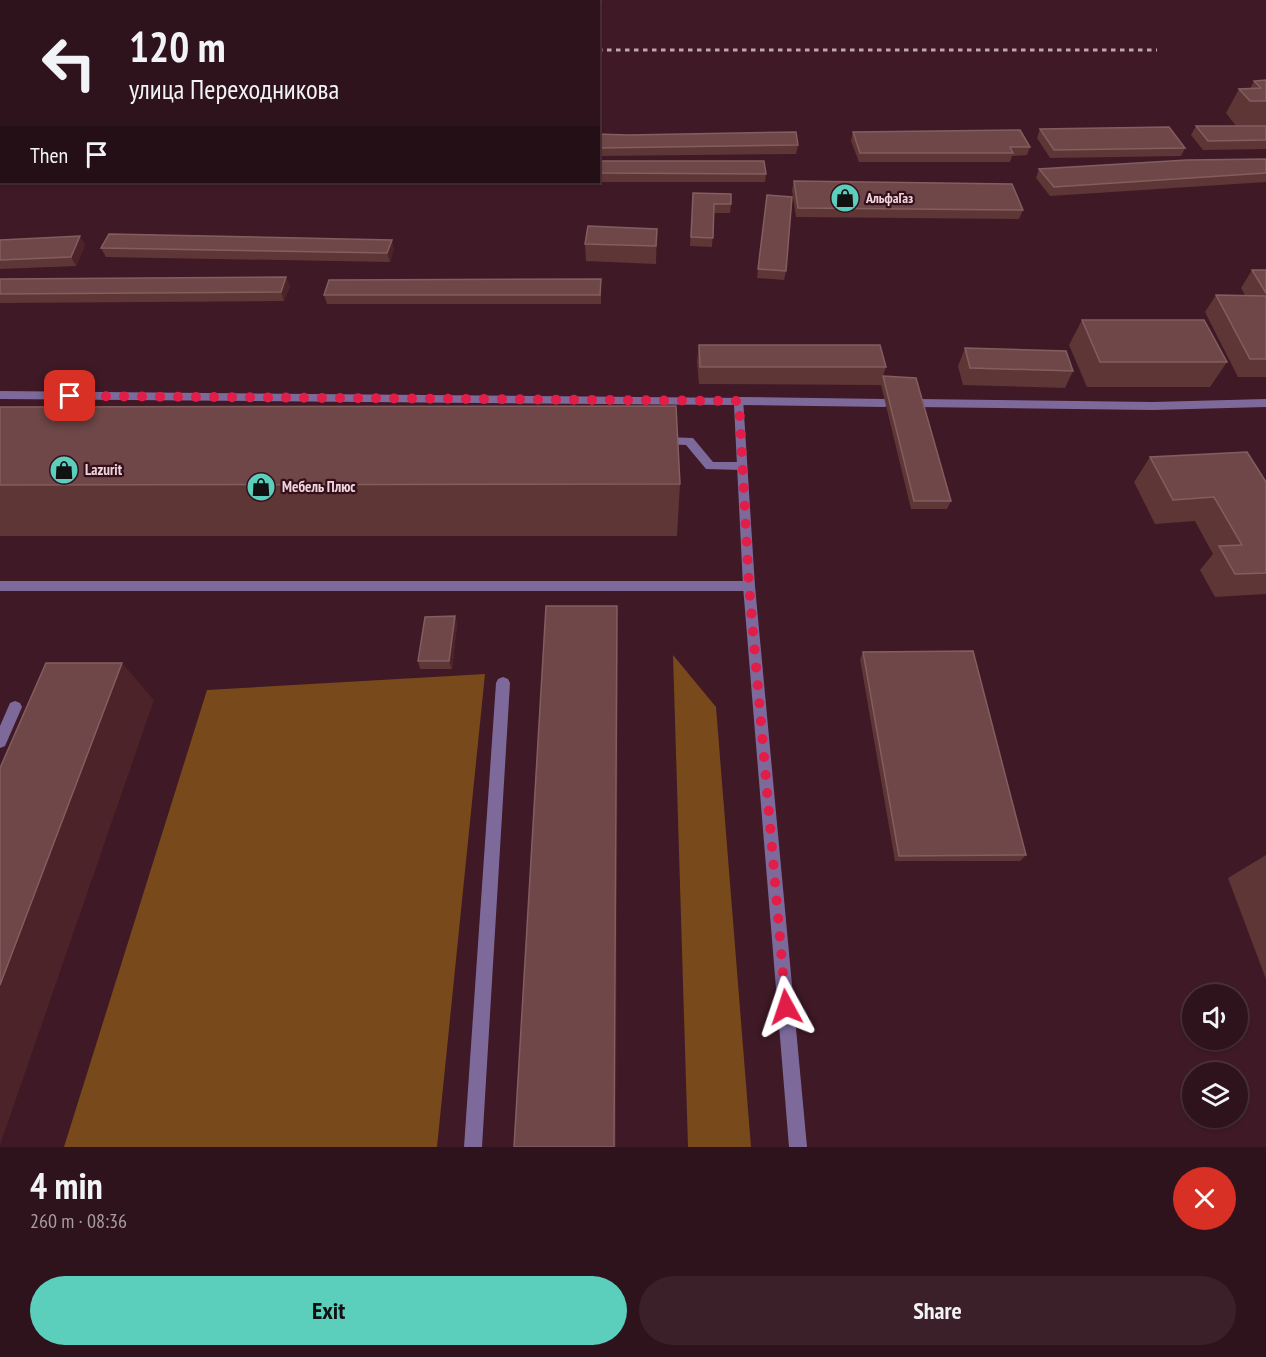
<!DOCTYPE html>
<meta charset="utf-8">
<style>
body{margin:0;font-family:"PT Sans Narrow",sans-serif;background:#3b2029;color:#f1f3f6;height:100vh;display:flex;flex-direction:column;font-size:22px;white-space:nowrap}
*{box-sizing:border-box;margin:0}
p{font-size:20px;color:#a79ea3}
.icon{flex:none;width:33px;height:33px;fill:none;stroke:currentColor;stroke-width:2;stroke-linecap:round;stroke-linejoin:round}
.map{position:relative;height:1147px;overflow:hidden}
.panel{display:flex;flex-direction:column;background:#2f131c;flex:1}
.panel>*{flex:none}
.top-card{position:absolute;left:0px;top:0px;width:600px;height:183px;box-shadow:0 2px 4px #0004,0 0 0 2px #4a323b;background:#2f131c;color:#f1f3f6;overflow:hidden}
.controls{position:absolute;left:1182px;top:984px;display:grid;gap:12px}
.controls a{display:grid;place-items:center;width:66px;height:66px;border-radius:50%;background:#2f131c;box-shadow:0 2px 4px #0004,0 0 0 2px #4a323b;font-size:30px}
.pin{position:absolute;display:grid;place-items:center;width:51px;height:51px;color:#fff;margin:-26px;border-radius:12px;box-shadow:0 3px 9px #0006}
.me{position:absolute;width:66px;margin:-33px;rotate:355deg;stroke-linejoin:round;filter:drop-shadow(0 0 4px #0008)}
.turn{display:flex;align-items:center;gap:21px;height:126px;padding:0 30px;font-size:27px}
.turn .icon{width:78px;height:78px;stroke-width:2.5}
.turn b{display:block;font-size:42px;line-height:51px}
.then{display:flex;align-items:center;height:57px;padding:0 30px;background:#0003;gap:12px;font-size:22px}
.round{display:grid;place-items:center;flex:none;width:63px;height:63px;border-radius:32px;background:#3b2029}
.headline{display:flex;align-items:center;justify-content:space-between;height:102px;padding:0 30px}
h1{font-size:36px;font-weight:600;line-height:45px}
.button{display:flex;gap:12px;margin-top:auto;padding:12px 30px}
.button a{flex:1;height:69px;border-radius:36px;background:#5bcebc;color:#111;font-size:24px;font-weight:600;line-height:69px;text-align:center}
.button a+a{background:#3b2029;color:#f1f3f6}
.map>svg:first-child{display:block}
.forest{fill:#78491b}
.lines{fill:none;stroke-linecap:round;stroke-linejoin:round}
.lane{fill:#7d6a9b;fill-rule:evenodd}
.street{fill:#7d6a9b;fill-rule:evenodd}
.rail{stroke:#c2a5ac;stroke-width:3;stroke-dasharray:4.5 4.5;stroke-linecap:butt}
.wall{fill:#5f3636}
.shaded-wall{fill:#4c2328}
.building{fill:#6f4748;stroke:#835e5f;stroke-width:1.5}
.route{stroke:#e11d48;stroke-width:10;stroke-dasharray:0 18}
.labels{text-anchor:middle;stroke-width:4.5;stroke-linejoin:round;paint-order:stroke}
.far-poi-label{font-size:14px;font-weight:bold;fill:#f0d6dc;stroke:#340f1c;text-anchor:start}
.poi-label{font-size:15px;font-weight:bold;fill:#f0d6dc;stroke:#340f1c;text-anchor:start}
</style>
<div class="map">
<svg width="1266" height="1147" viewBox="0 0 1266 1147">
<rect width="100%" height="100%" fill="#3f1926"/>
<path class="forest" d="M673 655 716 707 751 1147H688Z
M485 674 437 1147H64L207 690Z"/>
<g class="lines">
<path class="lane" d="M739 397 885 399 890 403 885 407 739 405 734 401Z
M917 399 1153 402 1266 399V407L1153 410 917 407 912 403Z
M664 437 693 438 713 462H742L747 466 742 470 706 469 686 445 660 444 659 441Z
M0 581H749L753 582 755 586 753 590 749 591H0Z
M503 677 508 679 510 683 482 1147H464L496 683 498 679Z
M15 701 20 703 22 707 5 746 0 748V726L10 703Z"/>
<path class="street" d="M0 391 743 398 755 586 807 1147H789L743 586 734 405 0 399Z"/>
<path class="rail" d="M598 50H1157"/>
</g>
<path class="wall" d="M146 0H175L174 2H147Z
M1266 80V149L1203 150 1191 135 1196 126H1236L1226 113 1239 89H1250L1254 81Z
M0 92H2V112H0Z
M1040 129 1185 148 1181 156 1050 158 1037 138Z
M853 132 1030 147 1027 155 1012 156 1010 162H859L851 141Z
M598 134 798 145 796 154 598 156Z
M1266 159V182L1050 196 1036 178 1039 169Z
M598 161 766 174 765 182H484H598Z
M794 181 1023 210 1019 219 796 217 792 190Z
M217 182H268L266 184 218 183Z
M693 193 731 204 730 213H714L712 247 690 246Z
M767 195 786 271 784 280 757 278Z
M657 229 656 264 586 261 585 244Z
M0 240 85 245 76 266 0 269Z
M101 248 394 249 390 262 106 257Z
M1252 270H1266V377H1238L1205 312 1216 295H1245L1241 288Z
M0 279 290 286 284 301 0 303Z
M601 288V304H327L324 295Z
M1082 320 1227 362 1210 387H1087L1069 345Z
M699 345 886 367 883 376 951 501 947 509H911L881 385 699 384 697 362Z
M965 348 1073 371 1065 388 963 385 958 366Z
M0 407 680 484 677 536H0Z
M1150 457 1266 482V594L1215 597 1200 570 1213 554 1195 521 1155 524 1134 482Z
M455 616 457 624 452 669H420L418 661Z
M863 652 1026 855 1020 861H895L860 659Z
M1266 855V979L1228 878Z"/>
<path class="shaded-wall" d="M0 0H13L11 2H2V12L0 14Z
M121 0H138V2H120Z
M154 0H175L174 2H155Z
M208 0H217L218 2H205Z
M80 236 85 245 76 266 71 257Z
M392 240 394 249 390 262 387 253Z
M286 277 290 286 284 301 281 292Z
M617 606 618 654 616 1147H614Z
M455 616 457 624 452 669 449 661Z
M122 663 154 700 0 1145V985Z"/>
<path class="building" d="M49 0H121L120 2H48Z
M188 0H208L205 2H185Z
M1266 80V101H1250L1239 89 1261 88 1254 81Z
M0 92H2V104H0Z
M1196 126H1266V140L1208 141Z
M1169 127 1185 148 1054 150 1040 129Z
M1020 130 1030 147H1010L1013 153H860L853 132Z
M796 132 798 145 598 148V134L628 135Z
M1266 159V173L1054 187 1039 169 1187 160Z
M598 161H764L766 174 598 173Z
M794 181 1012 184 1023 210 798 208Z
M693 193 731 194V204H714L713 238 691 237Z
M767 195 792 197 786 271 758 269Z
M588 226 657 229 656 246 585 244Z
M109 234 392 240 387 253 101 248Z
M80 236 71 257 0 260V240Z
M1252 270H1266V293Z
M286 277 281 292 0 294V279Z
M601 279 600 295H324L329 280Z
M1216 295 1266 296V359H1250Z
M1082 320H1204L1227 362H1100Z
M699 345H880L886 367H700Z
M965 348 1066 351 1073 371 970 368Z
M883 376 916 378 951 501H914Z
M676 406 680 484 0 485V407Z
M1247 452 1266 482V573L1235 574 1219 546 1242 545 1214 497 1173 500 1150 457Z
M546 606H617L614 1147H514Z
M455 616 449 661H418L425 617Z
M973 651 1026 855 899 856 863 652Z
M46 663H122L0 985V768Z"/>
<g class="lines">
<path class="route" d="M70 396 739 401 749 586 786 1007"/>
</g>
<defs>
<g id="shop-disc" transform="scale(1.5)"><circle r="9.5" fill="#5bcebc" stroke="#340f1c"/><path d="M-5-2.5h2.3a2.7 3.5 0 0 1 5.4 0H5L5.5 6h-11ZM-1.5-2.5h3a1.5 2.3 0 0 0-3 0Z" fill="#111"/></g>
</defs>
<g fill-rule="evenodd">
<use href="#shop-disc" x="845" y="198"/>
<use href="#shop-disc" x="64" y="470"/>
<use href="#shop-disc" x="261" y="487"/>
</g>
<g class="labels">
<g class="far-poi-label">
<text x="866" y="203">АльфаГаз</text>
</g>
<g class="poi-label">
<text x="85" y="475">Lazurit</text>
<text x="282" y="492">Мебель Плюс</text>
</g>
</g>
</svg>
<div class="controls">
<a><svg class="icon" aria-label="sound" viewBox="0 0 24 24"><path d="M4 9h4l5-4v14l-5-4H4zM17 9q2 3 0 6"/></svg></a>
<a><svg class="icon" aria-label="layers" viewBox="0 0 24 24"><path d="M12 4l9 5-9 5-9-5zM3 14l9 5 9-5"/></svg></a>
</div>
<div class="pin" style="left:70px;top:396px;background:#d93025"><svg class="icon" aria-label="arrive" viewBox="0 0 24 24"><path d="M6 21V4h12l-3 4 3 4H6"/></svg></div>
<svg class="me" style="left:786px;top:1007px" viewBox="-20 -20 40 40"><path d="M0-17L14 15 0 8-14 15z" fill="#e11d48" stroke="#fff" stroke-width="4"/></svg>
<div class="top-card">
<div class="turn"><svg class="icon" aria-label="left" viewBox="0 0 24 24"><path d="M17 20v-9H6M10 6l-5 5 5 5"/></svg><div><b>120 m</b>улица Переходникова</div></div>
<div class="then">Then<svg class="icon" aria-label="arrive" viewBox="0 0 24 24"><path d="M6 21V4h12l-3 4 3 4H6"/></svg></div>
</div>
</div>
<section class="panel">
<div class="headline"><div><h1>4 min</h1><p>260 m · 08:36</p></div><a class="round" style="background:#d93025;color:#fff"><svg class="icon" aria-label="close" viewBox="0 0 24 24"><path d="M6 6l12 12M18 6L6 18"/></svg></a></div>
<div class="button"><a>Exit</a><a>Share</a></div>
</section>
